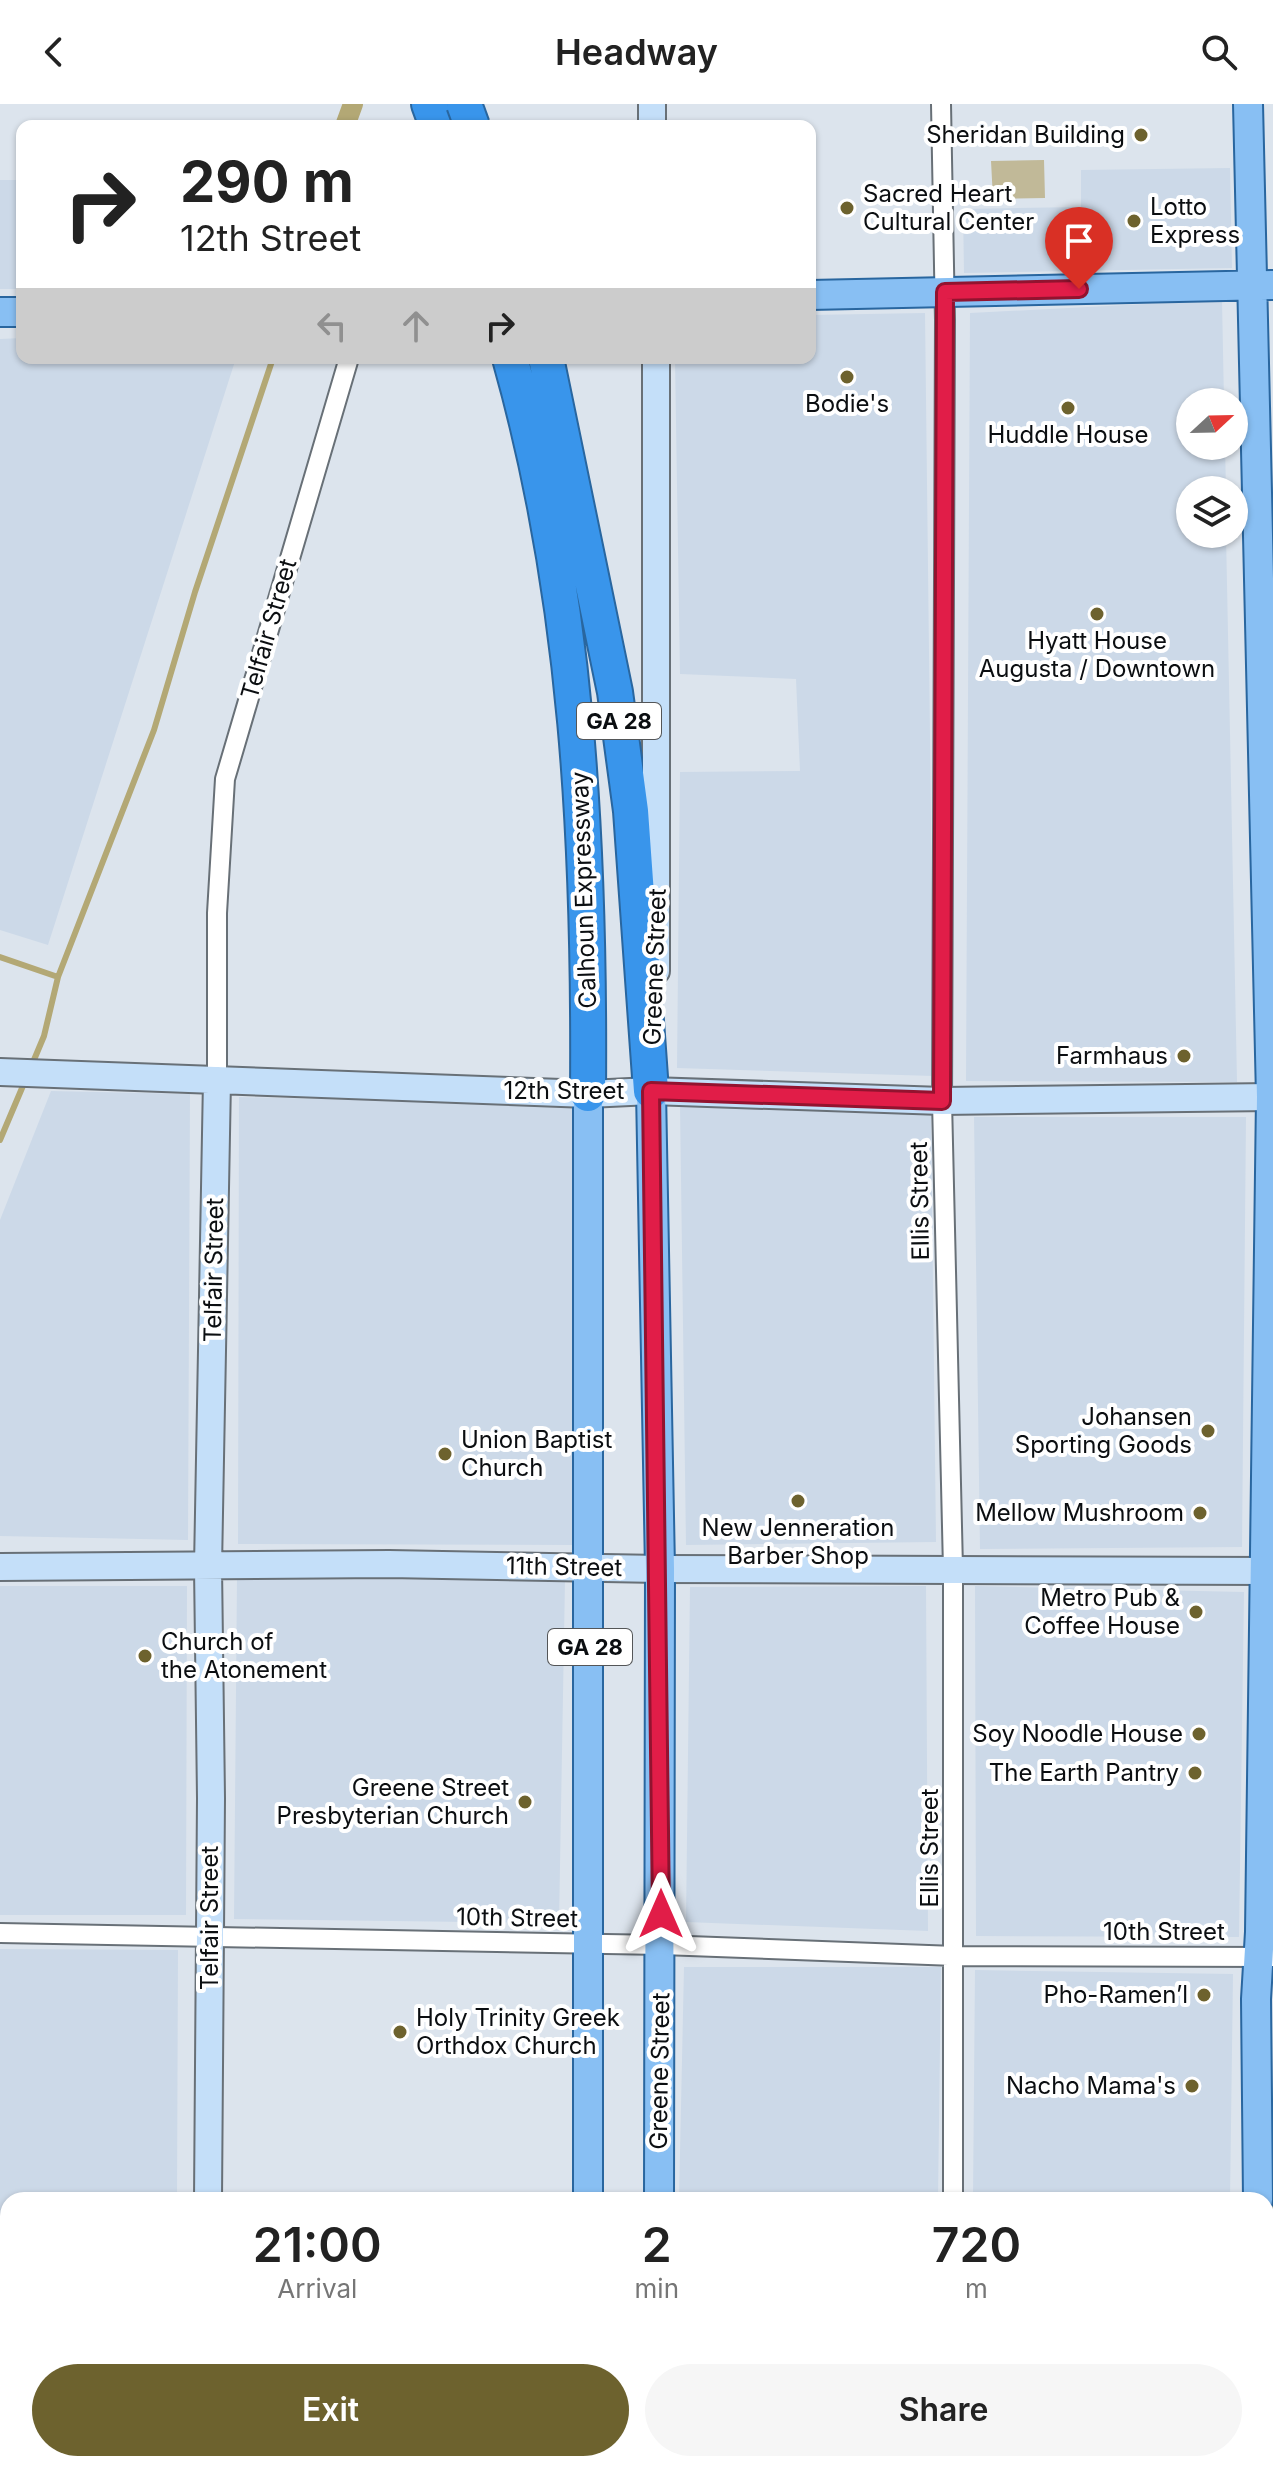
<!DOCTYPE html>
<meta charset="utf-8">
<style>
body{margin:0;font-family:Inter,sans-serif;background:#f6f6f6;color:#222;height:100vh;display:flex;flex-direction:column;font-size:30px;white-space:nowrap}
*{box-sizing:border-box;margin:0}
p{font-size:26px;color:#767676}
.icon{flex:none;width:44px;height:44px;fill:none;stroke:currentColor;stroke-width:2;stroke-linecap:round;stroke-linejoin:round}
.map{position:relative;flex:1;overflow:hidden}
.drawer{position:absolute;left:0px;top:2088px;width:1274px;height:280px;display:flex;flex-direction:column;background:#fff;border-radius:24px 24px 0 0;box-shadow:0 2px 6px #0004}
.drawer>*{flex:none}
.guide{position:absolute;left:16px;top:16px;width:800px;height:244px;border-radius:16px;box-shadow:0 2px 6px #0004;background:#fff;color:#222;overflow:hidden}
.needle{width:52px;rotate:68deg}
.tools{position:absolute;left:1176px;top:284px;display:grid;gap:16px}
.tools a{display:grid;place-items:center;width:72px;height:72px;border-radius:50%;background:#fff;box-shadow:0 2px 6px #0004;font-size:40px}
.pin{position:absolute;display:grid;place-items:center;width:68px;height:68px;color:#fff;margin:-82px -34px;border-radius:50% 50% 50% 0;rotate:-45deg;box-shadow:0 0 8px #0007}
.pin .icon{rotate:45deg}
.me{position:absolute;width:88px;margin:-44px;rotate:0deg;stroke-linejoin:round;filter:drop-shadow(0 0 6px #0008)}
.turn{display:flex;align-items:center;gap:28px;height:168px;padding:0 32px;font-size:36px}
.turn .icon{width:104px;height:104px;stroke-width:2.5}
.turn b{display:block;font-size:56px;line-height:68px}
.lanes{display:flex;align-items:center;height:76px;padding:0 32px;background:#0003;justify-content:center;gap:40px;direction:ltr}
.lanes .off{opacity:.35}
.eta{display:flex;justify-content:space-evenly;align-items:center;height:136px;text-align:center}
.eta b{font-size:48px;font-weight:600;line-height:56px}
.cta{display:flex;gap:16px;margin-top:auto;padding:16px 32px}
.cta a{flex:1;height:92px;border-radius:48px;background:#6d622e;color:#fff;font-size:32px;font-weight:600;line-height:92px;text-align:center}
.cta a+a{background:#f6f6f6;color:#222}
header{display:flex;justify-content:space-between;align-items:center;height:104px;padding:0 32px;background:#fff;font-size:36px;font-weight:600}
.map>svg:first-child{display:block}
.built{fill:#ccd9e8}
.green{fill:#c1b998}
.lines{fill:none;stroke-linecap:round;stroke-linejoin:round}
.stream{stroke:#b3a875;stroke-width:6}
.canal{stroke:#b3a875;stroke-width:20}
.street-casing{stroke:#687077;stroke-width:22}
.secondary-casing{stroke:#687077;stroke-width:30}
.primary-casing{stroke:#29669f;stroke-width:32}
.highway-casing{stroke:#29669f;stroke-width:38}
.street{stroke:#fff;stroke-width:18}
.secondary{stroke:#c4dff9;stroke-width:26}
.primary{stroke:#88bff3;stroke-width:28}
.highway{stroke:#3995eb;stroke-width:34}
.highway-bridge-casing{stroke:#29669f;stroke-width:38;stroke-linecap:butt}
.highway-bridge{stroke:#3995eb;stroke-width:34}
.route-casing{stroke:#92132f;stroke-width:20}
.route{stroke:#e11d48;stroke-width:14}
.poi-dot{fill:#6d622e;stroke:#fff;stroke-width:3}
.labels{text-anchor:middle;stroke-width:8;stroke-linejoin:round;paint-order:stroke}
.shield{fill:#fff;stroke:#545658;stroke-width:2}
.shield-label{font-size:22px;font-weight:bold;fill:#0b0e11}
.poi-label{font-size:24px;fill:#0b0e11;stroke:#fff;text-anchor:end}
.street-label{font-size:24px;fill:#0b0e11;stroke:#fff}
</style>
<header><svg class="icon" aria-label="back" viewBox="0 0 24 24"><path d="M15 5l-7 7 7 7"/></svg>Headway<svg class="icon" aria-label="search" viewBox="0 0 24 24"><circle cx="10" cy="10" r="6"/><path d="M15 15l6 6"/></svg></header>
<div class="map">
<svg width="1273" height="2368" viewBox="0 0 1273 2368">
<rect width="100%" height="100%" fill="#dce4ed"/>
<path class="built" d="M1230 64 1232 164 964 169 963 105 1081 103V66Z
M0 76H22V185H0Z
M1222 196 1224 298H1190V342H1225L1226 386H1190V430H1226L1237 978 966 977 970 209Z
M925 209 934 972 677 964 680 668 800 667 796 575 680 570 675 254H810V211Z
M22 234V254H236L48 841 0 826V235Z
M51 987 190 990 188 1436 0 1432V1116Z
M239 993 574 1001V1441L238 1440Z
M680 1000 931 1007 936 1438 686 1441Z
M974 1013H1246L1242 1443 980 1445Z
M237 1473 565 1476 559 1819 234 1815Z
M0 1482H187L186 1811H0Z
M926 1482 928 1827 686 1818 690 1483Z
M975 1482 1244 1488 1239 1833 976 1832Z
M0 1845 178 1846 177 2096H8V2360H177V2368H0Z
M684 1863H941L938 2096H679Z
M975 1866 1233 1870 1230 2096H973Z
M674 2360H934L933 2368H674Z
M970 2360H1226V2368H970Z"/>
<path class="green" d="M1044 56 1045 94 993 95 991 57Z
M1273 2093V2250L1266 2233 1267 2105Z"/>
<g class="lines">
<path class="stream" d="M0 853 58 873
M31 963 44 932 58 873 154 626 195 488 273 254
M0 1036 25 977"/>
<path class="canal" d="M345 22 353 0"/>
<g class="street-casing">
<path id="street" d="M941 0 945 216 942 997 953 1465V2096
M217 976V809L225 675 349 254
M0 1829 662 1841 955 1852 1273 1853
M950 2368 951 2360"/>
</g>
<g class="secondary-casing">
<path id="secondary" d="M652 0V22
M656 254V867
M0 968 588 990 651 987 942 997 1273 993
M0 1463 389 1460 660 1465 1273 1467
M208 2096 211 1694 208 1463 217 976
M205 2368V2360"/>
</g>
<g class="primary-casing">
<path id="primary" d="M1248 0 1271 993 1260 1828 1256 1895 1258 2096
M810 191 1273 181
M0 208H22
M651 987 660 1465 659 2096
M588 990V2096
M587 2368V2360
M656 2368V2360
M1254 2368V2360"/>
</g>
<g class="highway-casing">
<path id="highway" d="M429 0 437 22
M510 254C578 494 590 742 588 990
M546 254 615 588 631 707 651 987"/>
</g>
<use href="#street" class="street"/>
<use href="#secondary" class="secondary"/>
<use href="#primary" class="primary"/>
<use href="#highway" class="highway"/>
<g class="highway-bridge-casing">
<path id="highway-bridge" d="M464 0 472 22"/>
</g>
<use href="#highway-bridge" class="highway-bridge"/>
</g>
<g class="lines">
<g class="route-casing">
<path id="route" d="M661 1810 651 987 942 997 945 188 1079 185"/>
</g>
<use href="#route" class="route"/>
</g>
<g class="poi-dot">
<circle cx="1141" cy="31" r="8"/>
<circle cx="847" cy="104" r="8"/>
<circle cx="1134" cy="117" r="8"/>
<circle cx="847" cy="273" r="8"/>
<circle cx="1068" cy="304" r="8"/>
<circle cx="1097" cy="510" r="8"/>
<circle cx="1184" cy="952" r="8"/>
<circle cx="1208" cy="1327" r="8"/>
<circle cx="445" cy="1350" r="8"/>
<circle cx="798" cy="1397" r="8"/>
<circle cx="1200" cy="1409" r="8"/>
<circle cx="1196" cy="1508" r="8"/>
<circle cx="145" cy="1552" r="8"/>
<circle cx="1199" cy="1630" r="8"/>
<circle cx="1195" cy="1669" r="8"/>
<circle cx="525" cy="1698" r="8"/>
<circle cx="1204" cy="1891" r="8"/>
<circle cx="400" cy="1928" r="8"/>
<circle cx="1192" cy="1982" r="8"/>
</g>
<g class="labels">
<g class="shield">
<rect x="577" y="599" width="84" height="36" rx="6"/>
<rect x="548" y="1525" width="84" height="36" rx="6"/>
</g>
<g class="shield-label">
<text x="619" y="625">GA 28</text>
<text x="590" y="1551">GA 28</text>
</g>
<g class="poi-label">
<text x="1125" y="39">Sheridan Building</text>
<text x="863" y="98" text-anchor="start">Sacred Heart<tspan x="863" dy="28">Cultural Center</tspan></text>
<text x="1150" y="111" text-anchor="start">Lotto<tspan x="1150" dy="28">Express</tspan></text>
<text x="847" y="308" text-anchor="middle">Bodie's</text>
<text x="1068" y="339" text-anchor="middle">Huddle House</text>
<text x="1097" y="545" text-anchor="middle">Hyatt House<tspan x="1097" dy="28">Augusta / Downtown</tspan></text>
<text x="1168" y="960">Farmhaus</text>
<text x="1192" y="1321">Johansen<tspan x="1192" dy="28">Sporting Goods</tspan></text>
<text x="461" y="1344" text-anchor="start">Union Baptist<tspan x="461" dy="28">Church</tspan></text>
<text x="1184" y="1417">Mellow Mushroom</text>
<text x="798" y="1432" text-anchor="middle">New Jenneration<tspan x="798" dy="28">Barber Shop</tspan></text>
<text x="1180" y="1502">Metro Pub &amp;<tspan x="1180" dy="28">Coffee House</tspan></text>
<text x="161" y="1546" text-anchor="start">Church of<tspan x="161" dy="28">the Atonement</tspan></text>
<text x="1183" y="1638">Soy Noodle House</text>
<text x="1179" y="1677">The Earth Pantry</text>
<text x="509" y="1692">Greene Street<tspan x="509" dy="28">Presbyterian Church</tspan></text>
<text x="1188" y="1899">Pho-Ramen’l</text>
<text x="416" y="1922" text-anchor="start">Holy Trinity Greek<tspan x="416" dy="28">Orthdox Church</tspan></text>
<text x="1176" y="1990">Nacho Mama's</text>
</g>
<g class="street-label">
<text transform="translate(269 525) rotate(-74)" y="8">Telfair Street</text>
<text transform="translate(584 786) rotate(-92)" y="8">Calhoun Expressway</text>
<text transform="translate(655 863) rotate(-88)" y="8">Greene Street</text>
<text x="564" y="995">12th Street</text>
<text transform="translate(920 1097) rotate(-91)" y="8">Ellis Street</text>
<text transform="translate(214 1166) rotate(-89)" y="8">Telfair Street</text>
<text transform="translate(564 1463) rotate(1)" y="8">11th Street</text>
<text transform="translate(930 1744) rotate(-90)" y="8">Ellis Street</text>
<text transform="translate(210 1814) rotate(-90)" y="8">Telfair Street</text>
<text transform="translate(517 1814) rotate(1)" y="8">10th Street</text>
<text x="1164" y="1836">10th Street</text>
<text transform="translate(660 1967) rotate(-89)" y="8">Greene Street</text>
</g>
</g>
</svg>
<div class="tools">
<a><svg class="needle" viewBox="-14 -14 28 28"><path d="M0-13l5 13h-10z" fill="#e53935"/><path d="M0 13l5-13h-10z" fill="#767676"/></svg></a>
<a><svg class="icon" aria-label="layers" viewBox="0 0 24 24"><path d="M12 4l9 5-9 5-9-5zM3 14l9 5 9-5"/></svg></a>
</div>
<div class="pin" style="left:1079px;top:185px;background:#d93025"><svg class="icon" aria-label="arrive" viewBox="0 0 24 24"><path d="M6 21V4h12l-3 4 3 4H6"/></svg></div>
<svg class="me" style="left:661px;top:1810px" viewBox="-20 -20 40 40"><path d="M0-17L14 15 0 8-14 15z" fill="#e11d48" stroke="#fff" stroke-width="4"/></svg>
<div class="guide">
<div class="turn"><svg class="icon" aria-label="right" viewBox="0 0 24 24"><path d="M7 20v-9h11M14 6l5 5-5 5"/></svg><div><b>290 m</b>12th Street</div></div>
<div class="lanes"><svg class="icon off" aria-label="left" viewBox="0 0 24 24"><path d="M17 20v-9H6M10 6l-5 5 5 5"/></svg><svg class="icon off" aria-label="ahead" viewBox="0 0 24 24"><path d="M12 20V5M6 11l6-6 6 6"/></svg><svg class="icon" aria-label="right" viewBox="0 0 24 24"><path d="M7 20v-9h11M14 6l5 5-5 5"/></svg></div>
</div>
<section class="drawer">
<div class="eta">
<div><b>21:00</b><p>Arrival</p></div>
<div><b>2</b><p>min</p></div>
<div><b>720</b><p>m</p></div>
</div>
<div class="cta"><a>Exit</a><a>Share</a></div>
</section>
</div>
